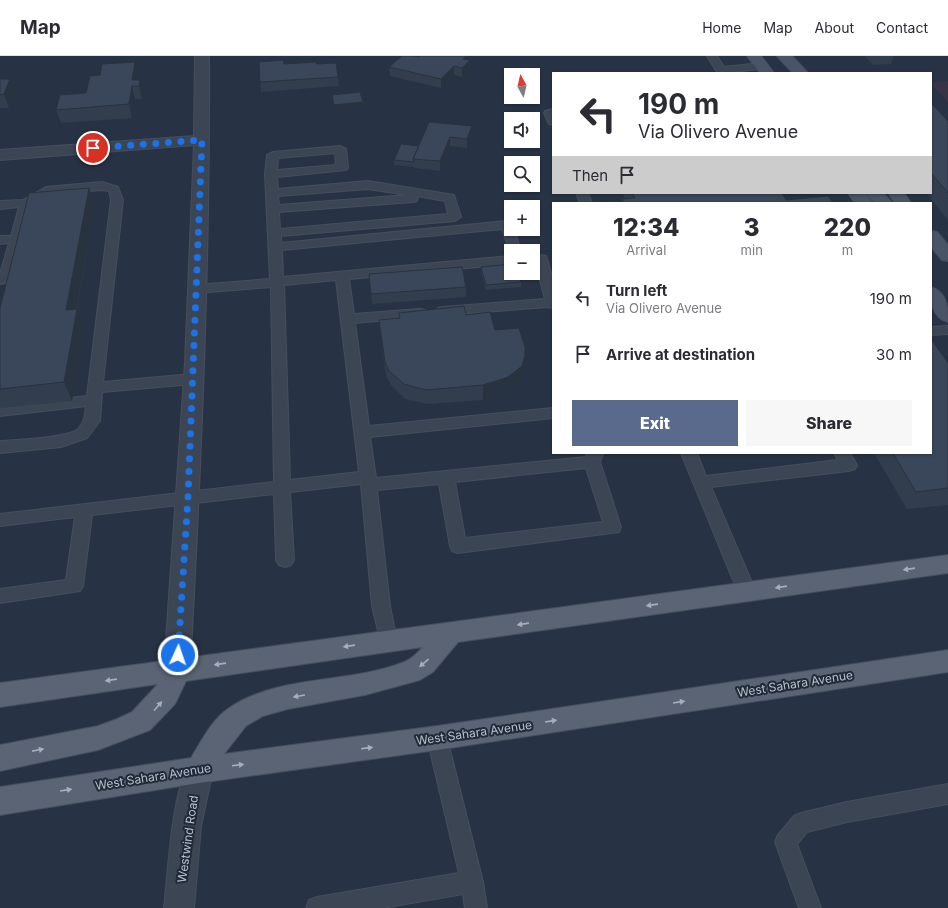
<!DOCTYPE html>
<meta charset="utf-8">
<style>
body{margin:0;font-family:Inter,sans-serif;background:#f7f7f7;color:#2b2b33;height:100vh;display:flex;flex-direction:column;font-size:15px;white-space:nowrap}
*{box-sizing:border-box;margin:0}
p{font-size:13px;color:#7c7c81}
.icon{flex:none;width:22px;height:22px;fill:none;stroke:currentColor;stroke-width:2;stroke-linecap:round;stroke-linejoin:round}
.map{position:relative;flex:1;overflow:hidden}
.side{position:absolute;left:552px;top:146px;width:380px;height:252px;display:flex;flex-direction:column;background:#fff;border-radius:0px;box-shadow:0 1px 3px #0004}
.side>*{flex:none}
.guide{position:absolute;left:552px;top:16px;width:380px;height:122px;border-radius:0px;box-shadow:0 1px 3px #0004;background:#fff;color:#2b2b33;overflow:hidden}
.needle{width:26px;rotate:352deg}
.fabs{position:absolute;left:504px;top:12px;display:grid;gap:8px}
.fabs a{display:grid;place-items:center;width:36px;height:36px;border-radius:0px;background:#fff;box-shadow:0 1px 3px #0004;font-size:20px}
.pin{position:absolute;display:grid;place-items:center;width:34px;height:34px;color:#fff;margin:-17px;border:2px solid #fff;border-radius:50%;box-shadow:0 1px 4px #0007}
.me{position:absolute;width:44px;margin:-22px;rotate:3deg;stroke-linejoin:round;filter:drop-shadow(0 0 3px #0008)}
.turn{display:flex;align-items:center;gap:14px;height:84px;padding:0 20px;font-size:18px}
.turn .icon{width:52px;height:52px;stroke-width:2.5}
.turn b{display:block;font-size:28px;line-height:34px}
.then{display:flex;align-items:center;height:38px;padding:0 20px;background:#0003;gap:8px;font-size:15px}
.eta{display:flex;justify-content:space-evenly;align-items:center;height:68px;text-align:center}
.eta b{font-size:24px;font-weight:800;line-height:28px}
.primary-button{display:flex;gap:8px;margin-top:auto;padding:8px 20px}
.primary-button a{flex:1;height:46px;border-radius:0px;background:#5a6a8c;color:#fff;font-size:16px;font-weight:800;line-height:46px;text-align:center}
.primary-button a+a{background:#f7f7f7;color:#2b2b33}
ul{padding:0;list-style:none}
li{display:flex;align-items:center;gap:12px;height:56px;padding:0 20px}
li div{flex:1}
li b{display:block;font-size:15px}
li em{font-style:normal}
header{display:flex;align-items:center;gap:24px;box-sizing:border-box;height:56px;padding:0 20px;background:#fff;border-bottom:1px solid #e1e1e2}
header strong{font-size:19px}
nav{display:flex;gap:22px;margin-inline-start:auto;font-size:14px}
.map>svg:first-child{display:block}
.medical{fill:#373445}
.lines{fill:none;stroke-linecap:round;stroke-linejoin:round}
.lane-casing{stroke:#464e5d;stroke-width:2}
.street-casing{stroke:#464e5d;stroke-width:2}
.secondary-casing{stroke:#464e5d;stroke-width:2}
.primary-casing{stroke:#464e5d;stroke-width:2}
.lane{fill:#3c4554;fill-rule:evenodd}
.street{fill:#3c4554;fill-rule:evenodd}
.secondary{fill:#4a5467;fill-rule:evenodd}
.primary{fill:#5a6474;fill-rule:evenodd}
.wall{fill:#323d4d}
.shaded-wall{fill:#29323f}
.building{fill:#3a475a;stroke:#29323f}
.oneway{fill:#a7aebb}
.route{stroke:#1a73e8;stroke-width:7;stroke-dasharray:0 12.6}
.labels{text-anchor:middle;stroke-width:4;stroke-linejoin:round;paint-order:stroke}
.near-street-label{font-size:12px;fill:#bac0cd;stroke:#202a39}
</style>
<header>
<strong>Map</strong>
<nav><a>Home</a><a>Map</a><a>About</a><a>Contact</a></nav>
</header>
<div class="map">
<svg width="948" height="852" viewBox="0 0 948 852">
<rect width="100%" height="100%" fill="#273344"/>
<path class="medical" d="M948 25V46L931 28V26Z"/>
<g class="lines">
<g class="lane-casing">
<path id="lane" d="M707 0H717L724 11 761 7 766 10 761 13 721 17 717 16Z
M553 53V69L549 68 544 57 545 55Z
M340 90 346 93 348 112 346 114 277 121 278 133 368 125 454 139 461 161 455 165 281 180V187L507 165 511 166V173H514L521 195H511V198L502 173 282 194 283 221 511 200V208L349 223 354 258 420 253 425 254 427 257 425 260 420 261 355 267 369 370 553 352V362L370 381 376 422 586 401 587 397H603L600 406 621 471 619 476 458 497 452 495 450 490 439 428 377 434 390 550 397 585 394 591 388 593 382 591 372 550 361 428 290 436 294 504 291 509 285 511 279 509 276 504 274 438 92 459 83 530 80 535 0 547V533L66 524 75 461 0 470V458L274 426 271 231 196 237 191 236 189 233 191 230 196 229 270 223 265 118 267 99 273 96ZM335 97 336 109 277 114 278 102ZM368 133 408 139 279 149 278 140ZM418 140 445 145 448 158 280 173 279 156 413 146 417 145ZM336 224 359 416 290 424 284 229ZM586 412 603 466 465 482 455 426Z
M102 126 118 131 123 144 103 326 193 318 198 320 200 323 198 326 193 328 102 336 100 365 87 382 61 391 0 397V385C16 384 68 382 78 373 85 366 85 359 86 350L0 360V350L87 340 111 144 109 135 102 134 49 138 32 149 13 220 5 227 0 228V218L9 187 0 188V180H11L19 151 0 153V145L23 144 46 131Z
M576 137H588L592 147H580Z
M533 198 546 200 547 203 553 224V252L548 251 443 259 438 258 436 255 438 252 443 251 545 243 535 206H533Z
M948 270V278L931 279V271Z
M681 397H697L706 420 838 404 834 397H850L857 409 855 413 849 415 711 431 756 536 753 541 747 543 741 541 738 536Z
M437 673 444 676 447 682 483 826 487 852H465L463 838 383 852H306L309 844 317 841 459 817 427 682 430 676Z
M948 728V748L847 766 807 776 797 788 821 852H799L775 786 778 779 794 760 801 757 847 746Z"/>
</g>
<g class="street-casing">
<path id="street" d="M195 0H209C210 205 201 409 190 614L186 622 177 625 168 622 164 614 185 307 194 89 0 104V94L194 80Z
M199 701 209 705 213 714 201 770 194 852H164C169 807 171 746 189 705Z"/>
</g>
<g class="secondary-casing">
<path id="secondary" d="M747 0H761L774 17H760Z
M777 0H792L808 17H793Z
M848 137H865L872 147H855Z
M866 137H883L892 147H875Z
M888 137H904L911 147H895Z
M931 175 937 176 948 189V205L942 204 931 191Z
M931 231C947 236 948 252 948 266 932 262 931 246 931 231Z"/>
</g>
<g class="primary-casing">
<path id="primary" d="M948 499V517L458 586 433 616 420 624 365 639 288 653 263 660 246 670 224 698 437 670 948 594V616L437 694 199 727 0 759V731L191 702C201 686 212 663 229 652 279 618 350 628 404 606 412 603 417 597 423 591L186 625 175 648 150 674 98 694 0 715V689L98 670 117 663 132 656 158 628 0 651V627Z"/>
</g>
<use href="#lane" class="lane"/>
<use href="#street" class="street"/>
<use href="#secondary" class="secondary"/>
<use href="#primary" class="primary"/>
</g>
<path class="wall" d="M470 0V13L462 21 454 19 441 32 390 20 389 11 419 1Z
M865 0H894L891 8 873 9Z
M135 6 139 19 138 24 143 37 142 43H135L132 62 61 67 56 54 86 37 100 19Z
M336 7 339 30 261 36 260 26 284 8H317Z
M0 23H10L14 36 9 52H0Z
M931 47 948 65V164L926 137H931Z
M472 70V79L467 92 450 90 440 115 414 112V111L394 109V104L419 90Z
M89 132 95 149 77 253 84 271 72 345 0 352V252Z
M623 137H782L786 144 833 147H622V143H625Z
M481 211 521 226V231L486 234 481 216Z
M369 218 466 231V241L372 248Z
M399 257 466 259 495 274 525 299V314L521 325 508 335 483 344 427 348 405 343 391 329 386 320 379 264 399 262Z
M948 307V449L907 453 874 397H931Z"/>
<path class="shaded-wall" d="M466 0H470V13L462 21V12L463 3Z
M135 6 139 19 137 30 132 24Z
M454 10V19L441 32V23Z
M10 23 14 36 9 52 4 38Z
M140 24 143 37 142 43 139 30Z
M132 30 135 43 132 62 129 48Z
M363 46 364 51 335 54 334 49Z
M472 70V79L467 92V83Z
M450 81V90L440 115V105Z
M89 132 95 149 73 272 66 254Z
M77 253 84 271 72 345 64 326Z
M525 299V314L521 325 508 335 483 344V329Z"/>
<path class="building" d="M402 0H414L419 1 420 0H466L463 3 470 4 462 12 454 10 441 23 389 11Z
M283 4 284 8 316 6 317 8 336 7 338 21 260 26 259 6Z
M135 6 132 24H140L139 30H132L129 48 56 54 60 39 86 37 90 20 100 19 102 8Z
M0 23H10L4 38 0 39Z
M360 36 363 46 334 49 332 39Z
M931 47 948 65V137L931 117Z
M429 66 472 70 467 83 450 81 440 105 413 103Z
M401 88 419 90 413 103 414 106 394 104Z
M89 132 66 254 77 253 64 326 0 333V252L29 137Z
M632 137H782L786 144 828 140 833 147H624L622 143 635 142Z
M511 208V217H518L521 226 486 229 481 211Z
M462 211 466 231 371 238 369 218Z
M464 250 466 259 490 256 495 274 519 272 525 291V299L522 310 508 321 483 329 426 334 404 328 389 315 385 306 379 264 400 262 399 257Z
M931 283 948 307V432L916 436 893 397H931Z"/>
<defs><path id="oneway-solid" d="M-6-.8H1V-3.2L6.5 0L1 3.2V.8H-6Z"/></defs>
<g class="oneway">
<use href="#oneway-solid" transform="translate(909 513) rotate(172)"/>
<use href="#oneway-solid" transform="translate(781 531) rotate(172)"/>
<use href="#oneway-solid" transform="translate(652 549) rotate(172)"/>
<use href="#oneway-solid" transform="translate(523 568) rotate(172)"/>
<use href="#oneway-solid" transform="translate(349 590) rotate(172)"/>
<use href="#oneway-solid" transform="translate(424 607) rotate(140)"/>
<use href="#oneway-solid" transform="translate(220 608) rotate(172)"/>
<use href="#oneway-solid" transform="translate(111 624) rotate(172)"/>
<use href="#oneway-solid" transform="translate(299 640) rotate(170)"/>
<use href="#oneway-solid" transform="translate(679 646) rotate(-9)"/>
<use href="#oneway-solid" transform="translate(158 650) rotate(-49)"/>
<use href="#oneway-solid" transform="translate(551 665) rotate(-9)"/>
<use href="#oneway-solid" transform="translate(367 692) rotate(-7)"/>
<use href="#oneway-solid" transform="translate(38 694) rotate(-11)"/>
<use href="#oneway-solid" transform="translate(238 709) rotate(-7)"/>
<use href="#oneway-solid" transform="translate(66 734) rotate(-9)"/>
</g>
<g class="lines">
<path class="route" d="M93 92 202 84 188 441 178 599"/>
</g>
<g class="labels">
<g class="near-street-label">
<text transform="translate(795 628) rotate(-9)" y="4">West Sahara Avenue</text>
<text transform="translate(474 677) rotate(-8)" y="4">West Sahara Avenue</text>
<text transform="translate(153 721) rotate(-9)" y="4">West Sahara Avenue</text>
<text transform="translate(188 783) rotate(-82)" y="4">Westwind Road</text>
</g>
</g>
</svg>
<div class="fabs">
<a><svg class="needle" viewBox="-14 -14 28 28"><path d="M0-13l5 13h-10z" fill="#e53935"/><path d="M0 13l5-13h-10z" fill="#7c7c81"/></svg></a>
<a><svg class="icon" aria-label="sound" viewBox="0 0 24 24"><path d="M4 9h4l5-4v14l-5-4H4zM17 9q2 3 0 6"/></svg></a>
<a><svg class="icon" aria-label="search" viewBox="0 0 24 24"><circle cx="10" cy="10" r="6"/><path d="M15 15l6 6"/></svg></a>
<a>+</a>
<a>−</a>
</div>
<div class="pin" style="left:93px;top:92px;background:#d93025"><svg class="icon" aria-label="arrive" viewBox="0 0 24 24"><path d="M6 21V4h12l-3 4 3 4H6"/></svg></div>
<svg class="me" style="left:178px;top:599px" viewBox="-20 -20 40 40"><circle r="17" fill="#1a73e8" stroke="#fff" stroke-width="3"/><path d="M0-11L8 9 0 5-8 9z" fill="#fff"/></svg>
<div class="guide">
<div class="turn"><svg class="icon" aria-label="left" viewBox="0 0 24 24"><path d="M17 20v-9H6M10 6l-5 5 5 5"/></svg><div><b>190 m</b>Via Olivero Avenue</div></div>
<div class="then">Then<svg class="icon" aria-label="arrive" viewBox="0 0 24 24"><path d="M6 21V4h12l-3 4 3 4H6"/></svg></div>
</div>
<section class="side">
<div class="eta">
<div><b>12:34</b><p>Arrival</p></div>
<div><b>3</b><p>min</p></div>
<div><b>220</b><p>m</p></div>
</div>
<ul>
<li><svg class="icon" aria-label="left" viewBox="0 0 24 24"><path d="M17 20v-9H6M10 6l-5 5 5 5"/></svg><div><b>Turn left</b><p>Via Olivero Avenue</p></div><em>190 m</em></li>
<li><svg class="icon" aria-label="arrive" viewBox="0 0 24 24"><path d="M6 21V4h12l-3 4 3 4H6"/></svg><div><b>Arrive at destination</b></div><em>30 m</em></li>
</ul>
<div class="primary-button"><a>Exit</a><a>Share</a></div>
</section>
</div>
